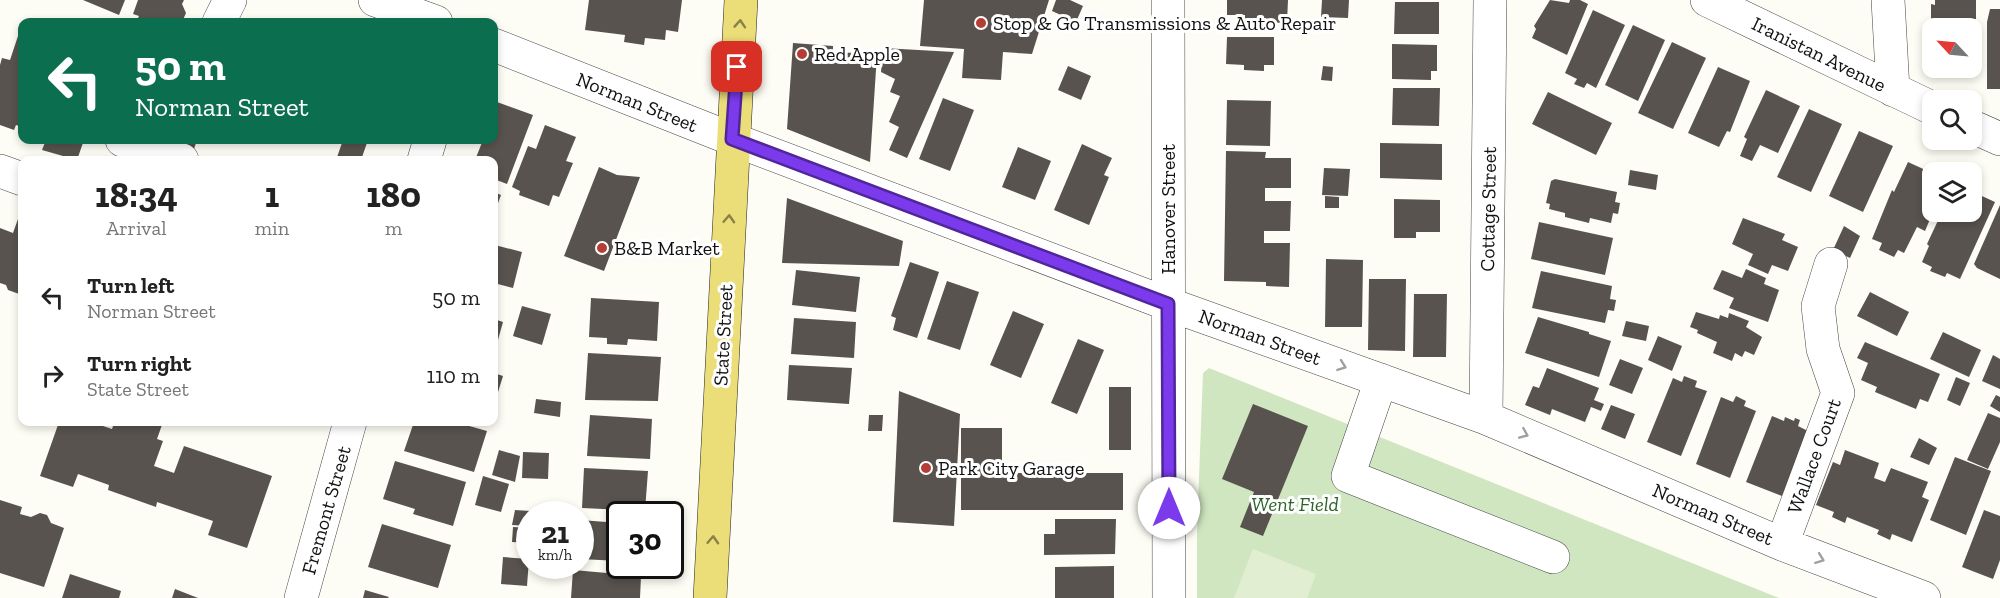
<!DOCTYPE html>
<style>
body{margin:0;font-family:"Zilla Slab",serif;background:#f2f2f2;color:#222;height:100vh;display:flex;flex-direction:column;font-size:22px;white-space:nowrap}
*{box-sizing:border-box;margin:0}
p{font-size:20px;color:#767676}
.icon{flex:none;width:33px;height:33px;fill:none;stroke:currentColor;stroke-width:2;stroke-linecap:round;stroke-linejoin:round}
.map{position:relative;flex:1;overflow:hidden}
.panel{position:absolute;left:18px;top:156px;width:480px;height:270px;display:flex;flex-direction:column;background:#fff;border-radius:12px;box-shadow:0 3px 9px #0003}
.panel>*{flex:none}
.guide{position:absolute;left:18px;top:18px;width:480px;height:126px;border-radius:12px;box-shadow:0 3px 9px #0003;background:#0b6e4f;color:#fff;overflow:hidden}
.needle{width:39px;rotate:296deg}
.controls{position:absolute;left:1922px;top:18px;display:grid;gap:12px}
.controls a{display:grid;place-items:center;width:60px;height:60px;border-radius:12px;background:#fff;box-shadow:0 3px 9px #0003;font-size:30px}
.speed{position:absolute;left:516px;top:501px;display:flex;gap:12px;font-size:30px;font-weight:700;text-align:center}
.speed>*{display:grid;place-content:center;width:78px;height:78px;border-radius:50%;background:#fff;box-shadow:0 3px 9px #0003;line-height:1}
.speed small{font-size:15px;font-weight:400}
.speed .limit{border:3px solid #111;border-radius:9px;background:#fff;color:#111}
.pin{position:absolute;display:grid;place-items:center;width:51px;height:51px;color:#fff;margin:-26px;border-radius:12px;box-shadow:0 3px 9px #0006}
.me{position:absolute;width:66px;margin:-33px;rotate:0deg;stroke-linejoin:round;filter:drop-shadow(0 0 4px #0008)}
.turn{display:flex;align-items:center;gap:21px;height:126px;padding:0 18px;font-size:27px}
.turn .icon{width:78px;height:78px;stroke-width:2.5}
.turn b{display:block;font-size:42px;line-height:51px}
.eta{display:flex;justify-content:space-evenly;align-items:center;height:102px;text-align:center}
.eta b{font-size:36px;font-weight:700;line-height:42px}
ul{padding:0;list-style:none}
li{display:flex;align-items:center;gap:18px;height:78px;padding:0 18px}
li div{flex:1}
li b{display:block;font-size:22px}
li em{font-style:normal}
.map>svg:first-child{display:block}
.green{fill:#d0e6c1}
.pitch{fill:#e1eed2}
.building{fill:#58534e}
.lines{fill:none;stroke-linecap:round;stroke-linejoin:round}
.minor-casing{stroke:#444;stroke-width:34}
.major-casing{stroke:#222;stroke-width:34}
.minor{stroke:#fff;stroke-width:33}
.major{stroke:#ebdd78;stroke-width:33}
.oneway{stroke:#89814a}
.oneway2{stroke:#a0a0a0}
.route-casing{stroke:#51269a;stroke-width:15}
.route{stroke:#7c3aed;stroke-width:10}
.poi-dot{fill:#b43e35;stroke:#fff;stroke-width:2}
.labels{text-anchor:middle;stroke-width:6;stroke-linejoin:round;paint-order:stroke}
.poi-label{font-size:20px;fill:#111;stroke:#fff;text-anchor:start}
.street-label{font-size:20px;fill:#111;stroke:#fff}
.park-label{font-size:20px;font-style:italic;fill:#2b6326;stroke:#fff}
</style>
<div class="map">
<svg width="2000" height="598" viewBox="0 0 2000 598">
<rect width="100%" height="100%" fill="#fefdf5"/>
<path class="green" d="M1209 368 1724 576 1779 598H1197V530L1203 373Z"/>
<path class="pitch" d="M1253 549 1316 574 1307 598H1234Z"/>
<path class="building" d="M83 0H125L119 15Z
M138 0H184L182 4 186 13 182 22H136L139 16 133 14Z
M589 0H682L678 32 666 30 665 40 645 38 644 45 624 42 625 35 585 30Z
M924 0H1049L1032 54 1003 52 1001 80 962 78 964 49 920 46Z
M1056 0H1070L1083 6 1076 22 1052 11Z
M1227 0H1288L1287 23 1245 22V15H1227Z
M1322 0H1349L1348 18 1321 17Z
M1550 0 1569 3 1570 0H1580L1588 4 1567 55 1532 38 1536 29 1534 26Z
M1935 0H1976V19H1970V28H1931V4L1935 5Z
M1395 2H1439V34H1394Z
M1990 9H2000V89H1987V22Z
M1593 10 1625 25 1596 88 1587 83 1584 88 1574 84 1577 79 1565 73Z
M1633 25 1665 40 1638 101 1605 85Z
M18 36 22 38V127L16 125 14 130 0 125V65L2 58 10 60Z
M1227 37H1274V65H1264V71L1244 70V65L1226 64Z
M1672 42 1706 58 1673 129 1638 113Z
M793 43 833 46V52L877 54 870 162 787 129Z
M1392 44 1437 45V71H1431V80L1392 79Z
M883 48 954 52 907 158 889 150 899 127 889 122 900 96 890 92 895 79 881 72Z
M1068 66 1091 76 1081 100 1058 90Z
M1323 66 1333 67 1332 81 1321 80Z
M1718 67 1750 81 1730 132 1727 131 1719 147 1688 133Z
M1393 88H1440L1439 126 1392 125Z
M1766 90 1800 106 1778 153 1760 145 1752 161 1740 156 1747 139 1744 137Z
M1548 92 1612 123 1596 155 1532 124Z
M943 98 974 110 950 171 919 159Z
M1227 100 1271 101 1270 146 1226 145Z
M497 102 533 115 507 184 494 179V160H475L483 140H494V112Z
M1809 109 1842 124 1811 192 1777 177Z
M545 125 576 137 566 161 573 163 559 197 553 195 549 206 519 195 520 191 512 187 528 146 536 149Z
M1859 131 1893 146 1863 212 1829 196Z
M46 140H84L77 160 42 150Z
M185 140H197L194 149 183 145Z
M343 140H368L361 160 354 158V160H336Z
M1380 143 1442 144V180L1380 178Z
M1082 144 1112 158 1104 175 1109 177 1089 225 1054 210Z
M1018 147 1051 161 1035 200 1002 187Z
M1226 151 1266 152 1265 158H1291V188H1265V201H1291L1290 231H1264V243H1290L1289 287 1266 286V282L1224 281Z
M1908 162 1932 173 1933 212 1925 231 1917 227 1904 253 1898 250 1894 257 1879 250 1882 243 1872 239 1892 190 1894 192Z
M599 167 617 175 640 177 604 271 564 256Z
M1324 168 1350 169 1348 196 1322 195Z
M1630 170 1658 175 1656 190 1628 185Z
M1555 179 1617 192 1615 202 1620 203 1618 214 1613 213 1611 223 1590 218 1589 223 1565 217V213L1549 209 1550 204 1546 203 1551 181Z
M1971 191 1995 202 1960 279 1947 273 1945 277 1930 271 1932 267 1922 262 1929 246 1927 244 1942 212H1971Z
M494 192 501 195 494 214Z
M1325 196 1339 197V208H1325Z
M787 198 903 241 899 266 782 263Z
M1394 199 1440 200V232H1416V238H1394Z
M2000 205V279L1977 268 1974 264Z
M1743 218 1785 234 1782 240 1798 247 1788 271 1772 265 1768 274 1748 265 1753 254 1732 244Z
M18 219 22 221V295L8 290 6 285 0 283V228L13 233Z
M1539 222 1613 238 1605 275 1531 259Z
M1844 226 1860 236 1850 258 1833 250Z
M494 240 496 241 495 245 522 252 513 288 494 283Z
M1326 259 1363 260 1362 327H1325Z
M910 262 939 272 917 338 893 330 896 318 891 316Z
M1746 269 1766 278 1764 284 1779 290 1768 322 1729 308 1734 298 1713 289 1722 270 1742 278Z
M796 270 860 277 856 312 792 305Z
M1541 271 1612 286 1610 299 1616 300 1614 311 1608 310 1605 323 1532 308Z
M1369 279H1406L1405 351 1368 350Z
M947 281 979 292 960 350 927 339Z
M1870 292 1909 312 1897 336 1857 316Z
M1414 294H1447L1446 357H1413Z
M591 298 659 302 657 341 628 339 627 345 607 344V338L589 337Z
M522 306 551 314 542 345 513 336Z
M1013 311 1044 324 1021 378 990 365Z
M1696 312 1719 319 1720 315 1728 318 1729 313 1749 321 1746 327 1762 337 1754 355 1745 351 1742 357 1735 353 1732 361 1713 353 1717 342 1697 333 1698 330 1690 327Z
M1538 317 1589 332V334L1611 341 1599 377 1525 353Z
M794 318 856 322 854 358 791 354Z
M494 319 503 322 494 354Z
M1626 321 1649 326 1646 341 1622 336Z
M1943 332 1981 350 1969 377 1930 359Z
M1658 336 1682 346 1672 371 1648 360Z
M1078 339 1104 350 1077 414 1051 403Z
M1865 342 1940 374 1928 402 1920 399 1916 409 1875 392 1877 387 1861 380 1868 363 1857 358Z
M588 353 661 357 658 401 585 400Z
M1993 355 2000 359V389L1982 381Z
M1620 359 1643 368 1632 394 1609 385Z
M789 365 852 368 849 404 787 400Z
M1547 368 1599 388 1594 400 1604 404 1601 411 1591 407 1585 422 1552 409 1550 415 1525 405 1533 386 1539 388Z
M494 373 503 376 494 405Z
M1684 376 1697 381 1695 387 1707 391 1681 456 1647 442 1673 378 1682 382Z
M1956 377 1970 383 1960 406 1947 400Z
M1109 387H1131V450H1109Z
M899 391 960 414 954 526 893 522Z
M1996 395 2000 397V412L1990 406Z
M1736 396 1746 401 1744 406 1756 411 1730 478 1696 464 1721 397 1733 402Z
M536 399 561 402 560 417 534 413Z
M1253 404 1308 426 1263 536 1240 527 1254 492 1222 479Z
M1611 405 1635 414 1625 439 1601 429Z
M1988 413 2000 418V442L1988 469 1967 460Z
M590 415 652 419 650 459 587 456Z
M869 415H883L882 431H868Z
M1772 416 1784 421 1785 417 1794 421 1795 418 1800 420 1798 426 1808 431 1782 496 1746 482Z
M59 422H91L112 429 114 423 119 425 120 422H163L157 439 163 441 154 466 174 473 184 446 272 476 247 548 208 535 213 521 157 502 156 507 108 490 109 485 78 474 73 487 40 476Z
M414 422H455L487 431 474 472 404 451Z
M961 428H1002V473H1123V510H961Z
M1919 438 1937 448 1929 465 1910 457Z
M499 450 520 456 515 482 492 475Z
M1845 450 1879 463 1874 478 1885 482 1891 468 1928 482 1922 497 1929 500 1912 542 1892 534 1890 540 1877 534 1879 530 1847 517 1845 523 1832 517 1834 512 1816 505 1833 462 1840 465Z
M523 452 549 453 548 479 522 478Z
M1955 457 1991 471 1966 535 1930 520Z
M395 461 466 482 453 526 413 514 415 509 383 499Z
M584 468 648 471 645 511 582 508Z
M483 476 509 484 501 512 475 505Z
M0 500 22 507 20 514 31 517 40 513 47 515 51 523 64 528 44 587 0 573Z
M515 510 546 512V514H530V526L512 525Z
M1984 510 2000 516V560L1993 579 1962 567Z
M1055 519H1116L1115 554 1044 555V534H1055Z
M580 520 620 523V561L580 559Z
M382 524 451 545 438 588 368 567Z
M513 527 530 528V543L512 542Z
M503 557 529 559 527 586 501 584Z
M1114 566V598H1055V567Z
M573 570 641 576 640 598H571Z
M70 574 121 591 119 598H62Z
M175 589 198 598H172Z
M365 590 389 597 388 598H363Z"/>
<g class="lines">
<g class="minor-casing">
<path id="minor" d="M375 0 436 22
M1168 0 1169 598
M1707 0 1932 108
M1888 0 1893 90
M219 22 230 0
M494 45 732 139 1168 304 1486 418 1782 544 1924 598
M1971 126 2000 139
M122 140 182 160
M424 160 430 140
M0 171 22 179
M1381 380 1348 476 1553 557
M1486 418 1490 0
M1782 544 1838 393 1823 349 1818 306 1831 264
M301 598 350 422"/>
</g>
<g class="major-casing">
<path id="major" d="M710 598 741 0"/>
</g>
<use href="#minor" class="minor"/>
<use href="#major" class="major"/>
</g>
<defs><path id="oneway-chevron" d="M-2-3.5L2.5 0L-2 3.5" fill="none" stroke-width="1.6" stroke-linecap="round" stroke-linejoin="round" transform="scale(1.5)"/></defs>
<g class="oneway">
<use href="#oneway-chevron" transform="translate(740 24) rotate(-86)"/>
<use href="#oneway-chevron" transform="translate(729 219) rotate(-87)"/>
<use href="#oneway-chevron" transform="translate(713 540) rotate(-87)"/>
</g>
<g class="oneway2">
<use href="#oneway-chevron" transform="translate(1342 366) rotate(20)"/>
<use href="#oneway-chevron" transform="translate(1524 434) rotate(23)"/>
<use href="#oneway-chevron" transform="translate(1820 559) rotate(21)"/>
</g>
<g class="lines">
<g class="route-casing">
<path id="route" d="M737 67 732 139 1168 304 1169 508"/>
</g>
<use href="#route" class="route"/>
</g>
<g class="poi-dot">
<circle cx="981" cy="23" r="6"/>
<circle cx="802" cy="54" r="6"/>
<circle cx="602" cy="248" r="6"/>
<circle cx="926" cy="468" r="6"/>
</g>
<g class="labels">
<g class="poi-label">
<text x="993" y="30">Stop &amp; Go Transmissions &amp; Auto Repair</text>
<text x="814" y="61">Red Apple</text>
<text x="614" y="255">B&amp;B Market</text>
<text x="938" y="475">Park City Garage</text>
</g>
<g class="street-label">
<text transform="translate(1819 54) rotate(26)" y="7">Iranistan Avenue</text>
<text transform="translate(637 102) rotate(22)" y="7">Norman Street</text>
<text transform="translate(1168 209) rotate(-90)" y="7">Hanover Street</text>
<text transform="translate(1488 209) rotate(-89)" y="7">Cottage Street</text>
<text transform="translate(723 335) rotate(-87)" y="7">State Street</text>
<text transform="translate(1260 337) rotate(20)" y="7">Norman Street</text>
<text transform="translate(1814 456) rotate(-70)" y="7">Wallace Court</text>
<text transform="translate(326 510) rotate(-74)" y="7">Fremont Street</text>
<text transform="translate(1713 514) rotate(23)" y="7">Norman Street</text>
</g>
<g class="park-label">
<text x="1295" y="511">Went Field</text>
</g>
</g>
</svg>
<div class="controls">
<a><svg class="needle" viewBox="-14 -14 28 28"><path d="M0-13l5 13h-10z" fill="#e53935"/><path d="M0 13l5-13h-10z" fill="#767676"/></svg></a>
<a><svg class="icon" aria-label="search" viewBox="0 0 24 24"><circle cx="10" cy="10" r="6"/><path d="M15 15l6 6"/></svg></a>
<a><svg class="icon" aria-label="layers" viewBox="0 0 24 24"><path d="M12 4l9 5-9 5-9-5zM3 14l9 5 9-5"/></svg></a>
</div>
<div class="speed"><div>21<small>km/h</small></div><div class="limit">30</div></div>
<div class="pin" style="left:737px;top:67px;background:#d93025"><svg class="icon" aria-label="arrive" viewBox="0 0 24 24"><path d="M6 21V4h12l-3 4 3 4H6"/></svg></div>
<svg class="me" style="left:1169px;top:508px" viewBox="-20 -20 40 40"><circle r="19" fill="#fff"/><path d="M0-13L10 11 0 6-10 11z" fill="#7c3aed"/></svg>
<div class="guide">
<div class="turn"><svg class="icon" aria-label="left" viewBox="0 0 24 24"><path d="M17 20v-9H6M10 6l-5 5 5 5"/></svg><div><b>50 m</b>Norman Street</div></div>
</div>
<section class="panel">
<div class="eta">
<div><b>18:34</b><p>Arrival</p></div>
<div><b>1</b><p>min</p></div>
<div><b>180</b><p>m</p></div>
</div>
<ul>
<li><svg class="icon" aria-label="left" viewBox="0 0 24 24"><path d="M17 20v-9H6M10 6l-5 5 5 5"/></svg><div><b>Turn left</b><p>Norman Street</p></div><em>50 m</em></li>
<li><svg class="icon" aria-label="right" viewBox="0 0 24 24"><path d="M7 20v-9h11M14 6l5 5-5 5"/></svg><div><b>Turn right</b><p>State Street</p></div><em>110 m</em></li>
</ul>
</section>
</div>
